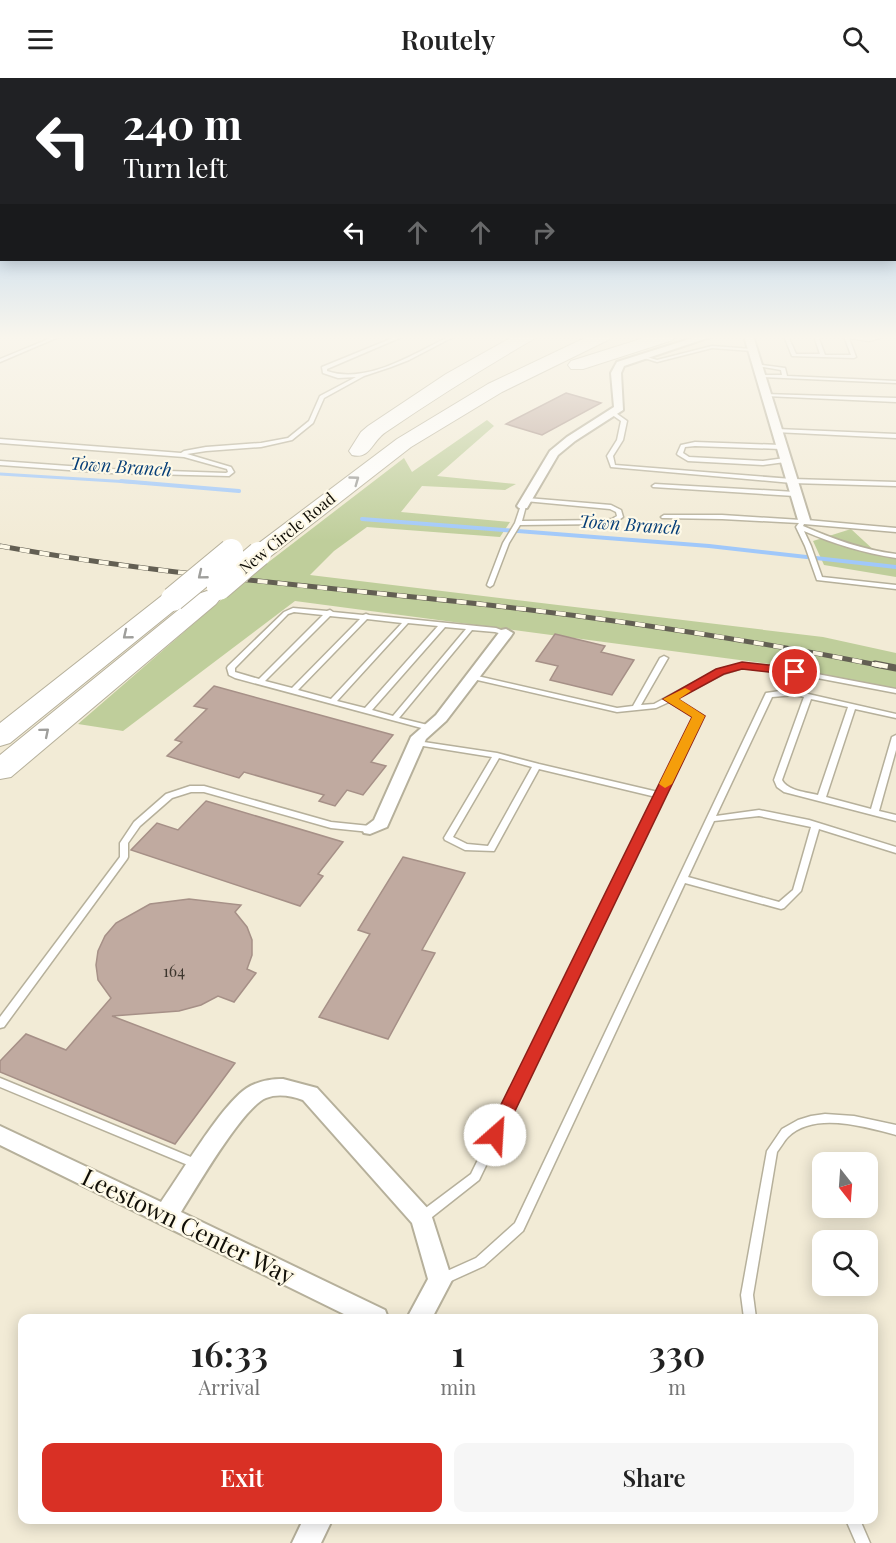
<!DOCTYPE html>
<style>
body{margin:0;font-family:"Playfair Display",serif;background:#f6f6f6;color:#222;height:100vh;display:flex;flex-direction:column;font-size:22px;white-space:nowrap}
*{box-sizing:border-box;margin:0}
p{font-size:20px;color:#767676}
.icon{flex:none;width:33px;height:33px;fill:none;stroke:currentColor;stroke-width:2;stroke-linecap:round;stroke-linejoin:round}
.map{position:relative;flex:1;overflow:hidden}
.side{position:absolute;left:18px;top:1236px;width:860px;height:210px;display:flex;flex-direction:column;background:#fff;border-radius:12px;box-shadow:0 3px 15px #0003}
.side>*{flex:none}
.top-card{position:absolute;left:0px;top:0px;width:897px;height:183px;box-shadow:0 3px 15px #0003;background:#202124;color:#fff;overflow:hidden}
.needle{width:39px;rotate:163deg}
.buttons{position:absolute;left:812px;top:1074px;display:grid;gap:12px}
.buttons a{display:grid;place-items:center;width:66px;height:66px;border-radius:12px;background:#fff;box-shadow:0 3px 15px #0003;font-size:30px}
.pin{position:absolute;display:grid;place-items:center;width:51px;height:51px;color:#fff;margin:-26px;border:3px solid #fff;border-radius:50%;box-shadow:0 2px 6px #0007}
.me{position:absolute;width:66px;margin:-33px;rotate:26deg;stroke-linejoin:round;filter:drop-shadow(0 0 4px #0008)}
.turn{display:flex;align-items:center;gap:21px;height:126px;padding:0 24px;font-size:27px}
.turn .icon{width:78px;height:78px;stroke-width:2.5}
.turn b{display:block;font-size:42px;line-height:51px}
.lanes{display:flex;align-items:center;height:57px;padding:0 24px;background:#0003;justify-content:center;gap:30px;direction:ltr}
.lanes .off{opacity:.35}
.eta{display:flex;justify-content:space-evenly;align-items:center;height:102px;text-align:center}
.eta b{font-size:36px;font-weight:600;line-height:42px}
.action{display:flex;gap:12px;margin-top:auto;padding:12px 24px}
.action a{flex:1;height:69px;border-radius:12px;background:#d93025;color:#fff;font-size:24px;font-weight:600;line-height:69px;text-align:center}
.action a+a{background:#f6f6f6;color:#222}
header{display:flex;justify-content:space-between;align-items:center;height:78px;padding:0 24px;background:#fff;font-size:27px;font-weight:600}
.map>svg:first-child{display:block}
.green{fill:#bfce9b}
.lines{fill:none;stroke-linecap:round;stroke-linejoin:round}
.stream-far1{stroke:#a0c8fa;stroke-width:3}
.stream{stroke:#a0c8fa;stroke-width:4}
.building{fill:#c0aaa0;stroke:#a69087;stroke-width:1.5}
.service-casing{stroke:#b6b09b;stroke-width:3}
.minor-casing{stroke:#b6b09b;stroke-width:4}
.motorway-casing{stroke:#b6b09b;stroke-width:2}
.service{fill:#fff;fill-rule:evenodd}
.minor{fill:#fff;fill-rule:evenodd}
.motorway{fill:#fff;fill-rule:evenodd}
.rail-far1-casing{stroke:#635f53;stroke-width:5}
.rail-casing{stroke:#635f53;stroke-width:7}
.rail-far1{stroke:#fef9e7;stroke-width:4;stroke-dasharray:10;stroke-linecap:butt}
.rail{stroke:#fef9e7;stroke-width:4.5;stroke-dasharray:13;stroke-linecap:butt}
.motorway-bridge-casing{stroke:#b6b09b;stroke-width:26;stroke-linecap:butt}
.motorway-bridge{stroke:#fff;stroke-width:24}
.oneway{stroke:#9f9f9c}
.route{fill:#d93025;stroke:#8d1f18;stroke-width:1.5}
.slow{fill:#f59e0b}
.labels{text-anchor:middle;stroke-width:4.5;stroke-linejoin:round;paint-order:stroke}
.far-street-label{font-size:16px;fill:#100e07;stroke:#fef9e7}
.number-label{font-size:16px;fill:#3c352d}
.far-water-label{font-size:18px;font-style:italic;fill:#043d77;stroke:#fef9e7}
.near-street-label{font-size:24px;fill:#100e07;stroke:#fef9e7}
</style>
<header><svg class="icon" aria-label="menu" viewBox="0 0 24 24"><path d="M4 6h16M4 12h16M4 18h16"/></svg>Routely<svg class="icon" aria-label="search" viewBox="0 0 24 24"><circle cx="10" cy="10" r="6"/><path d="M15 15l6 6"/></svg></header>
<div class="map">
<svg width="896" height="1465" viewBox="0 0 896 1465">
<rect width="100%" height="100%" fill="#f2ebd6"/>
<path class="green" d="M487 342 494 348 437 398 516 406 505 412 422 408 401 434 510 444 500 459 367 449 334 473 310 497 823 559 896 575V611L777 587 295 523 123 653 78 646 236 509 404 380 412 394Z
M851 451 877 475 896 477V499L824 487 813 463Z"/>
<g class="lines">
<path class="stream-far1" d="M0 396 146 405"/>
<path class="stream" d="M121 403 239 413
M362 441 709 468 896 489"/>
</g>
<path class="building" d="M566 315 601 325 542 357 506 346Z
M555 556 605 568 601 574 634 582 612 617 550 602 558 588 536 583Z
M214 608 393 657 371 684 386 688 363 717 347 712 335 728 319 723 324 717 244 694 239 700 167 678 182 664 175 662 207 631 194 628Z
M206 723 343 764 318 796 323 798 300 828 131 772 157 745 178 752Z
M403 779 465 795 422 872 435 875 388 961 319 939 370 856 358 852Z
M189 821 241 827 235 834 247 849 252 862V877L247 891 256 895 234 924 218 918 201 927 179 933 112 938 235 985 175 1066 0 994V983L26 956 66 972 111 920 98 902 96 887 98 873 105 858 116 845 150 826Z"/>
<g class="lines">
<g class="service-casing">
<path id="service" d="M56 258H61L0 284V281Z
M398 258H404L327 291V293C367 307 415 275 450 258H455L409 282 391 289 364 298 324 320 313 345 292 362 261 369 206 373 187 376 231 389 234 394 229 398 110 395 0 387V383L110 391 226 395 228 394 227 391 184 379 0 365V361L181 375 184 373 206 369 261 365 288 360 309 343 320 318 356 299 338 300 323 295 322 289Z
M784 258H788L796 276H820L814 258H818L825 277H851L844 258C853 258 863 261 871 260 877 259 881 258 887 258L869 263 849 260 856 279 854 280 792 278Z
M712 268 752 271 754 272 752 273 712 270 657 284 638 278 640 277 657 282Z
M755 286 785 290 787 298 896 303V305L760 299H758V297H782L781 292 757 288H755Z
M764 316 896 320V324L766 318H764Z
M613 333 627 343 623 362 613 378 615 387 792 401 896 404V408L792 405 611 389 607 378 617 362 621 343 611 336V334Z
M777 351 896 356V360L775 354 774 353Z
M695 364 781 367 784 369 781 371 695 368 685 369 683 375 689 379 763 383 785 380 788 382 785 384 763 387 688 383 678 377 677 376 681 367Z
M655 406 795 414 798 416 795 418 653 409 652 408Z
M527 420 611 427 621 432 623 439 616 444 604 446 520 447 509 465 493 507 490 509 488 508 487 507 503 465 515 445 521 427 526 428 522 443 604 442 612 441 617 438 616 434 610 431 525 423 524 422Z
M664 437H722L801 442 804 440 807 442 896 450V454L804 446 803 448C833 461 863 472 896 476V480C864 475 834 466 804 453L811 468 822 499 896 507V511L817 502 805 468 796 449 799 445 722 441 662 440 661 439Z
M293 530 327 533 330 532 333 534 363 537 366 536 369 537 496 550 509 555 506 557 495 554 472 552 399 640 432 648 433 650 432 652H429L235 600 229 597 227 590 228 588 284 534ZM294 534 323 537 259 601 235 594V590L288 536ZM330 538 360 541 292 610 265 603ZM367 541 402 545 331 621 298 612ZM408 545 438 548 365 630 337 623ZM445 549 466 551 393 638 372 632Z
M664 578 668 580 641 627 654 626 717 592 742 586 775 588 896 611V615L775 592 742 590 723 596 675 621 703 638 479 1102 427 1143 423 1144 419 1143 417 1139 419 1135 471 1096 656 719 539 691 494 773 465 772 445 762 444 760 492 679 417 667 413 665 417 663 497 675 539 686 658 714 695 639 669 624 656 630 617 634 473 601 469 599 473 597 617 630 633 628 660 580ZM499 680 532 689 488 768 467 766 453 759Z
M780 613H795L896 636V640L855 631 826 719 871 731 892 659 896 657V672L879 733 896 737V743L784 714 777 709 774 702 804 619 795 617 772 619 716 738 759 732 809 742 896 769V775L819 751 801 813 784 830 781 831 685 805 523 1153 484 1188 440 1208 436 1206 434 1202 436 1198 476 1180 515 1145 765 617 766 615ZM811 621 848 629 818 717C806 714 788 713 782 702ZM759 738 811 749 793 812 779 824 688 799 714 743Z
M190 708H204L331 744 370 748 374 751 370 754 331 750 204 714H191L172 720 140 748 128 765V779L127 781 4 949 0 950V939L120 779V765L134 744 166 716Z
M0 1000 203 1084 205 1087 203 1090 199 1092 195 1090 0 1009Z
M825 1036 854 1038 896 1047V1057C866 1049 814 1033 788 1059 784 1063 781 1069 777 1074L753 1217 756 1240H744L741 1217 767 1073 782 1051 798 1042 811 1038Z
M846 1442H860L870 1465H856Z"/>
</g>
<g class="minor-casing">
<path id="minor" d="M699 258H713L624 288 621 295 623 332 575 363 558 377 527 430H519L517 428 550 373 567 359 614 329 611 295 617 284Z
M744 258H753L810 442 808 445 804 446 798 442Z
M506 551 513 555 511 558 446 643 426 661 387 749 370 756 364 755 362 751 374 742 411 659 436 637 501 552Z
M283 1001 317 1010 430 1133 452 1202 432 1240H407L428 1201 412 1145 303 1022C292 1018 278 1015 266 1020 243 1029 196 1110 181 1134L385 1232 388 1240H352L0 1067V1048L161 1124C181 1096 221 1027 247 1010 258 1003 271 1001 283 1001Z
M303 1442H332L321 1465H292Z"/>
</g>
<g class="motorway-casing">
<path id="motorway" d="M514 258H535L532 262C482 291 434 321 386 354 372 363 370 382 352 377L349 373 361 354 368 348 446 296Z
M589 258H611L608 262 502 314 411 369 267 481 259 483 251 481 247 476 251 471 397 361 488 306Z
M650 258H676L673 262 583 291H571L568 287 571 283Z
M173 513 182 516 186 521 182 526 10 665 0 668V645L164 516Z
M207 513 216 516 220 521 216 526 11 699 0 701V677L198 516Z"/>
</g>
<use href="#service" class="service"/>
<use href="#minor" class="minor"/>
<use href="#motorway" class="motorway"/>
<g class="rail-far1-casing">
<path id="rail-far1" d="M0 468C159 497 320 508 480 526 615 541 750 562 883 588"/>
</g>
<g class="rail-casing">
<path id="rail" d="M875 586 896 590"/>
</g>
<use href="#rail-far1" class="rail-far1"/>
<use href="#rail" class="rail"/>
<g class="motorway-bridge-casing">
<path id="motorway-bridge" d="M219 510 259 476
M173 521 231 473"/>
</g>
<use href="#motorway-bridge" class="motorway-bridge"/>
</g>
<defs><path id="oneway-chevron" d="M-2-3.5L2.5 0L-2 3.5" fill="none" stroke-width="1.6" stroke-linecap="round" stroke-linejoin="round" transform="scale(1.5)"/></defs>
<g class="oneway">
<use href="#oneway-chevron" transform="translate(355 402) rotate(-36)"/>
<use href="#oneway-chevron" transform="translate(202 497) rotate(141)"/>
<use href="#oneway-chevron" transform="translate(127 557) rotate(141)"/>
<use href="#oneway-chevron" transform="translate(45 654) rotate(-40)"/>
</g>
<linearGradient id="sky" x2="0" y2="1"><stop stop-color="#8bbcef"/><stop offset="0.56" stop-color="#f9f6ed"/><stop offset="1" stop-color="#f9f6ed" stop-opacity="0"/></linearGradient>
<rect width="896" height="463" fill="url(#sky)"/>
<path class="route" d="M742 584 795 590 801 594 795 597 742 591 724 596 678 621 705 638 501 1062 495 1064 489 1062 486 1057 692 639 663 621 716 591Z"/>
<path class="slow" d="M685 610 691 613 679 621 705 638 672 706 665 710 659 706 692 639 663 621Z"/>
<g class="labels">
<g class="far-street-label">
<text transform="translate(287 455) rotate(-39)" y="6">New Circle Road</text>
</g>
<g class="number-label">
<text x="174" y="899">164</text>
</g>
<g class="far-water-label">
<text transform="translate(121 389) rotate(4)" y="6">Town Branch</text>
<text transform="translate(630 447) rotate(4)" y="6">Town Branch</text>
</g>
<g class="near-street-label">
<text transform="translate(188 1149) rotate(26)" y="8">Leestown Center Way</text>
</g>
</g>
</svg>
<div class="buttons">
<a><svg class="needle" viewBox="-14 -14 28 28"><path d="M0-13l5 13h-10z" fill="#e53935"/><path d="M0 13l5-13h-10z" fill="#767676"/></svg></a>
<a><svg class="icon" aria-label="search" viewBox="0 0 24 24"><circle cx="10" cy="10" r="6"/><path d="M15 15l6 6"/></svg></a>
</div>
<div class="pin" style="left:795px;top:594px;background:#d93025"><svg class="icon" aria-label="arrive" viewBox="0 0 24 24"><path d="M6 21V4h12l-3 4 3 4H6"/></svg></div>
<svg class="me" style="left:495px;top:1057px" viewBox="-20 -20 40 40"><circle r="19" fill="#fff"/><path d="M0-13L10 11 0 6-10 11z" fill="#d93025"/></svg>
<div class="top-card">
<div class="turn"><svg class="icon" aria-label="left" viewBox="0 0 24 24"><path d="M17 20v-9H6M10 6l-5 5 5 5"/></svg><div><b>240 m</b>Turn left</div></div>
<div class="lanes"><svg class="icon" aria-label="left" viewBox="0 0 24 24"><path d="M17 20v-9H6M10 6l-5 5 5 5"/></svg><svg class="icon off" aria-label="ahead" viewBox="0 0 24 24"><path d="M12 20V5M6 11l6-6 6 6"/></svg><svg class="icon off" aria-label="ahead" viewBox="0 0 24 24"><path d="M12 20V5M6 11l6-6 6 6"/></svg><svg class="icon off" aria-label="right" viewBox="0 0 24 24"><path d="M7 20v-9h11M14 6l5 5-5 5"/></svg></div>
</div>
<section class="side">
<div class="eta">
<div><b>16:33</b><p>Arrival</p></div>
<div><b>1</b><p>min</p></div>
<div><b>330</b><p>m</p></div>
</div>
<div class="action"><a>Exit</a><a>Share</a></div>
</section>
</div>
